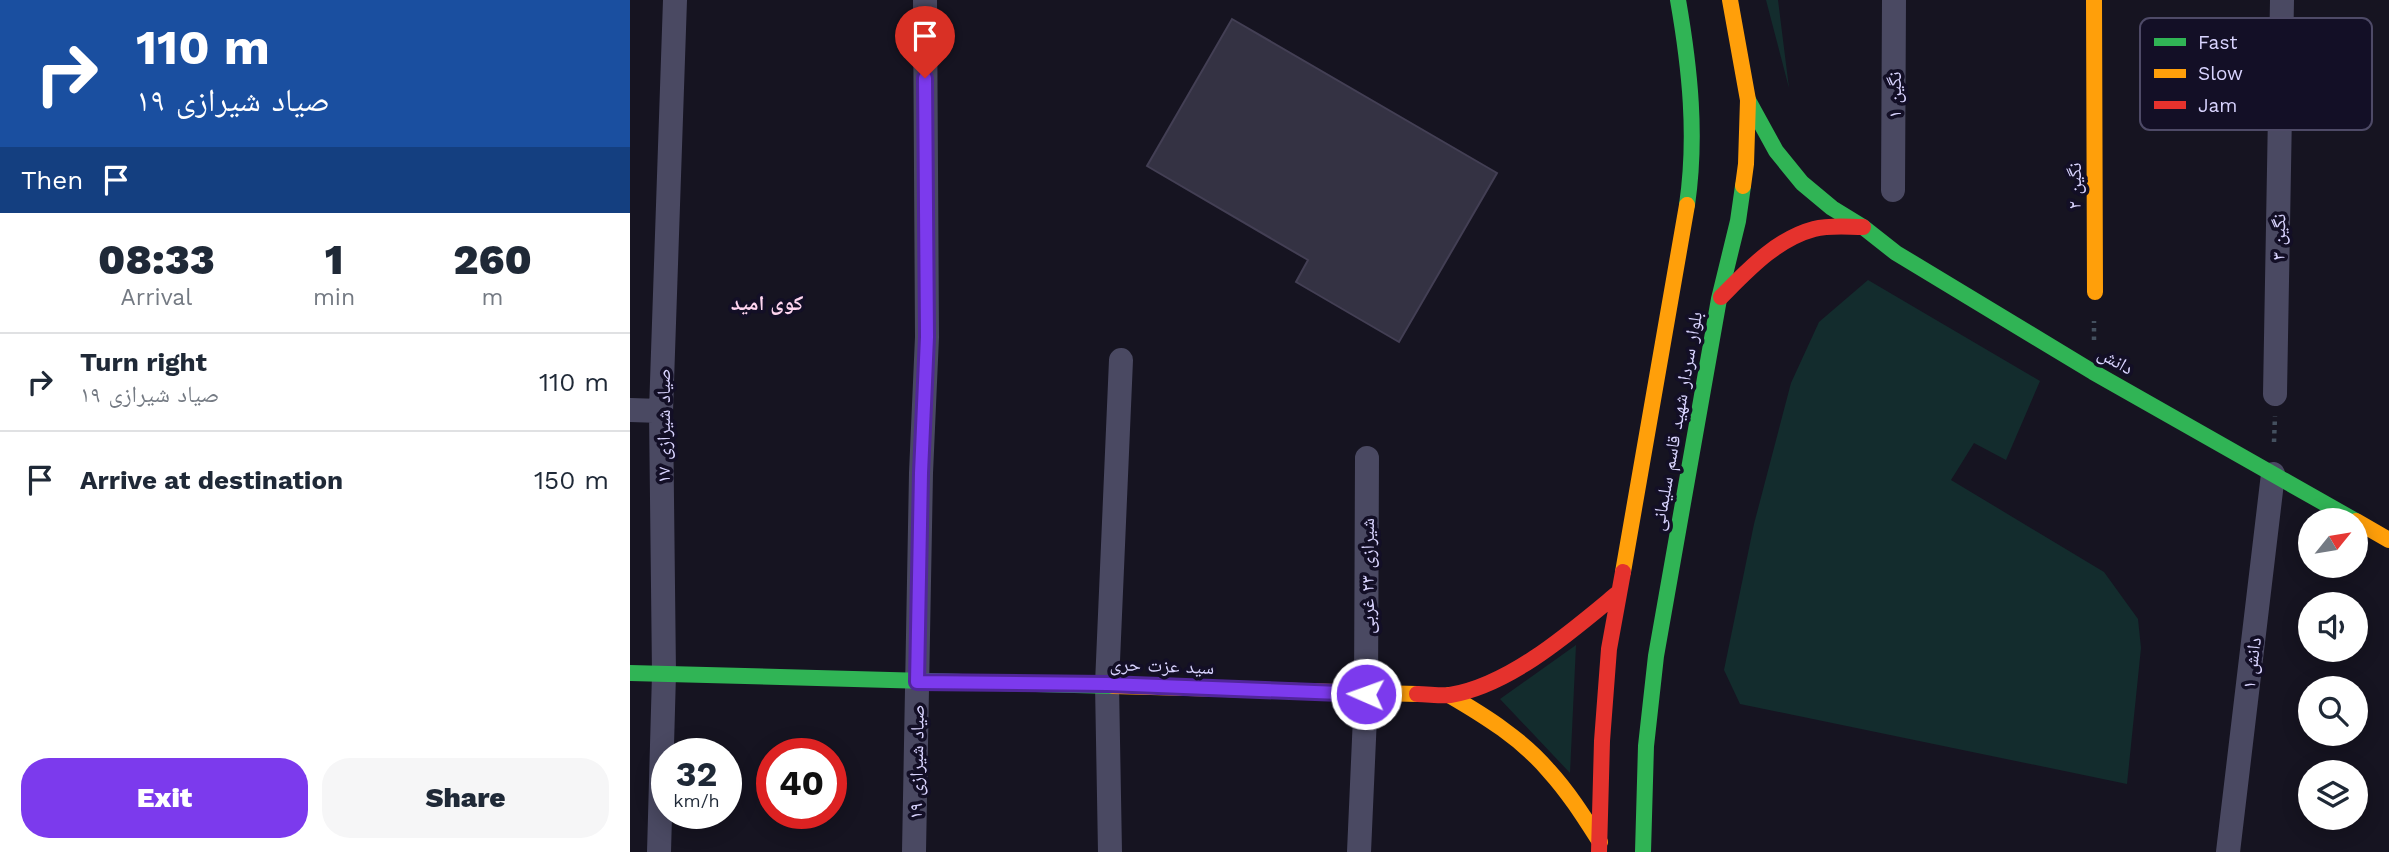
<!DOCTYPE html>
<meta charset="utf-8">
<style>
body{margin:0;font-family:"Work Sans","Noto Naskh Arabic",sans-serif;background:#f6f6f7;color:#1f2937;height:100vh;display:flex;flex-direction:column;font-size:26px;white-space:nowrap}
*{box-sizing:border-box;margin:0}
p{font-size:23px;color:#747a83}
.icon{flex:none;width:38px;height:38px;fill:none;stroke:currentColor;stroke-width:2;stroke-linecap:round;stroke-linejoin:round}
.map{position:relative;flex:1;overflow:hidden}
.side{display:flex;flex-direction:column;background:#fff;width:630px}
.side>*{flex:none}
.hud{background:#1a4fa0;color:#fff;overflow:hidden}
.needle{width:46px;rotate:60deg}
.fabs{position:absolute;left:1668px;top:508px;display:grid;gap:14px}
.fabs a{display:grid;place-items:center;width:70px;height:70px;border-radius:50%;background:#fff;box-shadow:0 4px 18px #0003;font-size:35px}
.speed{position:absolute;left:21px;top:738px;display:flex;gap:14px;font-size:35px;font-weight:700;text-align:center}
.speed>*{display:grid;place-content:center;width:91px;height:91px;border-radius:50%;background:#fff;box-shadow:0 4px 18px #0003;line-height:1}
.speed small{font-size:18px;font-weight:400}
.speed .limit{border:10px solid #d22;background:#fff;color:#111}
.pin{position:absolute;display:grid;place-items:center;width:60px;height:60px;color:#fff;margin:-72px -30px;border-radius:50% 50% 50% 0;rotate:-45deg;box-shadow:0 0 7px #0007}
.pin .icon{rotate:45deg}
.me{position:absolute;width:77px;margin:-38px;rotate:272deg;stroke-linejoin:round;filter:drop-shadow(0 0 5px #0008)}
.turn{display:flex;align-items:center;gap:24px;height:147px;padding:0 21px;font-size:32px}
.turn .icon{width:91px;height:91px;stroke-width:2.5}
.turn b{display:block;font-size:49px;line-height:60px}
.then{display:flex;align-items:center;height:66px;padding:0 21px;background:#0003;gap:14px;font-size:26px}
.eta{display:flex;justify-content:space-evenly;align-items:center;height:119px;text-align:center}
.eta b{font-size:42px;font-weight:800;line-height:49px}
.cta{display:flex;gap:14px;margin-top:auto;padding:14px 21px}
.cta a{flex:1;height:80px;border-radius:28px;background:#7c3aed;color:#fff;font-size:28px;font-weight:800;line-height:80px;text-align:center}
.cta a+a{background:#f6f6f7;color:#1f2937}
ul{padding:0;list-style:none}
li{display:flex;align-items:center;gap:21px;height:98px;padding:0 21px;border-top:2px solid #e0e1e3}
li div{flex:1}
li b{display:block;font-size:26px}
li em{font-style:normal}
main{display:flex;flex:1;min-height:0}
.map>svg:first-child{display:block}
.green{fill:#132c2d}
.building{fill:#343243;stroke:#433f54;stroke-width:2}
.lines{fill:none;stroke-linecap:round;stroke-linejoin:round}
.path{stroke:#44505f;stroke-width:4.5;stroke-dasharray:3.5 5;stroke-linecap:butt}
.street{stroke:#4a4962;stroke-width:24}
.fast{stroke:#30b455;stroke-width:16}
.slow{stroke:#ff9f0a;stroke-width:16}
.jam{stroke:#e5322d;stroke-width:16}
.route-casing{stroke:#51269a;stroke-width:18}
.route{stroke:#7c3aed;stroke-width:12}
.labels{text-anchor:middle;stroke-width:7;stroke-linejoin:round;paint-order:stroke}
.street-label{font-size:19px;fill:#d9d4ff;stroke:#130f26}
.neighbourhood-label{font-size:21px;font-weight:bold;fill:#ffd6f0;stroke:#130f26}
.key{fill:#130f26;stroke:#4e4a67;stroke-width:2}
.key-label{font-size:19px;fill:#d9d4ff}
</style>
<main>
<section class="side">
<div class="hud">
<div class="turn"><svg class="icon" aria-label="right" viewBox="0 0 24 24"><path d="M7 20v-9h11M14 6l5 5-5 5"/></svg><div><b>110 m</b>صیاد شیرازی ۱۹</div></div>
<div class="then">Then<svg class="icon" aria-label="arrive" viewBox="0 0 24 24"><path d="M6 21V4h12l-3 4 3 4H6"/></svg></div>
</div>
<div class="eta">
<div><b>08:33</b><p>Arrival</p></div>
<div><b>1</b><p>min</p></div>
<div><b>260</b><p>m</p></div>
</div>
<ul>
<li><svg class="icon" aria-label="right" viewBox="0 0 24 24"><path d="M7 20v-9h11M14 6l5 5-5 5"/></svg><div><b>Turn right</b><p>صیاد شیرازی ۱۹</p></div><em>110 m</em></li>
<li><svg class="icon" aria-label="arrive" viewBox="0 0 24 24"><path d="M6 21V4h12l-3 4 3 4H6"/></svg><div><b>Arrive at destination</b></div><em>150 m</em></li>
</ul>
<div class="cta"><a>Exit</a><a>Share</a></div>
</section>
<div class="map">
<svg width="1759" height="852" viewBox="0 0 1759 852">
<rect width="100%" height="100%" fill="#161421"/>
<path class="green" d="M1136 0H1148L1159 88Z
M1238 280 1410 381 1376 460 1344 443 1321 480 1474 572 1508 619 1511 648 1497 784 1110 704 1094 670 1124 524 1161 383 1189 322Z
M946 645 940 773 870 699Z"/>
<path class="building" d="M602 19 867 173 769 342 666 282 678 260 517 166Z"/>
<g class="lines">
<path class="path" d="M1464 340V321
M1644 442 1645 416"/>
<path class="street" d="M1263 190 1264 0
M1645 394 1652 0
M0 410 31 411
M29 852 34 674 31 411 45 0
M284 852 291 473 297 337 295 0
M480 852 477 684 491 360
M729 852 736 694 737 458
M1598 852 1643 474"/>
<path class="fast" d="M1048 0C1060 69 1067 136 1057 205
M1118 100 1146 151 1172 183 1202 208 1233 227 1266 253 1463 372 1724 520
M0 673 483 686
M1013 852 1016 746 1026 656 1089 299 1108 221 1113 186"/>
<path class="slow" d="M1100 0 1118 100 1116 164 1113 186
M1464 0 1465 292
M1726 521 1759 540
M993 572 1057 205
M483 686 787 694
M819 695C855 716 892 739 919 771 939 793 954 817 970 842"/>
<path class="jam" d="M1091 297C1117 271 1146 239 1184 229 1200 225 1217 227 1233 227
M787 694C798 694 810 696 820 695 881 685 943 630 989 592
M969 852 972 741 979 649 993 572"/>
</g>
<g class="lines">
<g class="route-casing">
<path id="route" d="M295 78 297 337 291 473 287 682 477 684 736 694"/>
</g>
<use href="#route" class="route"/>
</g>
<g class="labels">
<g class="street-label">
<text transform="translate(1264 95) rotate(-90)" y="7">نگین ۱</text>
<text transform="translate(1444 186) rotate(-90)" y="7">نگین ۲</text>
<text transform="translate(1648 237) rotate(-89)" y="7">نگین ۳</text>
<text transform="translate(1486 360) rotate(30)" y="7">دانش</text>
<text transform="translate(1046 421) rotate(-80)" y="7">بلوار سردار شهید قاسم سلیمانی</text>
<text transform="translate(33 426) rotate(-90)" y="7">صیاد شیرازی ۱۷</text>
<text transform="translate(737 576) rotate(-90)" y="7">شیرازی ۲۳ غربی</text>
<text transform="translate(1621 663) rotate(-83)" y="7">دانش ۱</text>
<text transform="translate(532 665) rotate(2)" y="7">سید عزت حری</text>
<text transform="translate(286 762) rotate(-89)" y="7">صیاد شیرازی ۱۹</text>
</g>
<g class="neighbourhood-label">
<text x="137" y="310">کوی امید</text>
</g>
</g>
<rect x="1510" y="18" width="232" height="112" rx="10" class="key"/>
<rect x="1524" y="38" width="32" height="8" fill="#30b455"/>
<rect x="1524" y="69" width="32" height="9" fill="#ff9f0a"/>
<rect x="1524" y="101" width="32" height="8" fill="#e5322d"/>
<g class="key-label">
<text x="1568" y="49">Fast</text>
<text x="1568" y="80">Slow</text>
<text x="1568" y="112">Jam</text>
</g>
</svg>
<div class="fabs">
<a><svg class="needle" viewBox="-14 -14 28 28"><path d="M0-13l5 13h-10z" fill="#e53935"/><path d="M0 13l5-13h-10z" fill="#747a83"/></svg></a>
<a><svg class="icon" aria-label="sound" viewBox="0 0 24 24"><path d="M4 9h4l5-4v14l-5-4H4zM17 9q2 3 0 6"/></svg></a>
<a><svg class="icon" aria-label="search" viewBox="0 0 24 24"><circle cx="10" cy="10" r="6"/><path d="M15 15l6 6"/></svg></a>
<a><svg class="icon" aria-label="layers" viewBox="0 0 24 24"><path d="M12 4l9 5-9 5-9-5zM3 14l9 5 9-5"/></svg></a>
</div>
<div class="speed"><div>32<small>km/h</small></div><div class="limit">40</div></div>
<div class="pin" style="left:295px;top:78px;background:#d93025"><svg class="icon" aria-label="arrive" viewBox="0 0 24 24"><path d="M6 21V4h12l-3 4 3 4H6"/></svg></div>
<svg class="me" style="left:736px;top:694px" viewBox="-20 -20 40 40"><circle r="17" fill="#7c3aed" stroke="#fff" stroke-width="3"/><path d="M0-11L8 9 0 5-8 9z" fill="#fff"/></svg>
</div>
</main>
